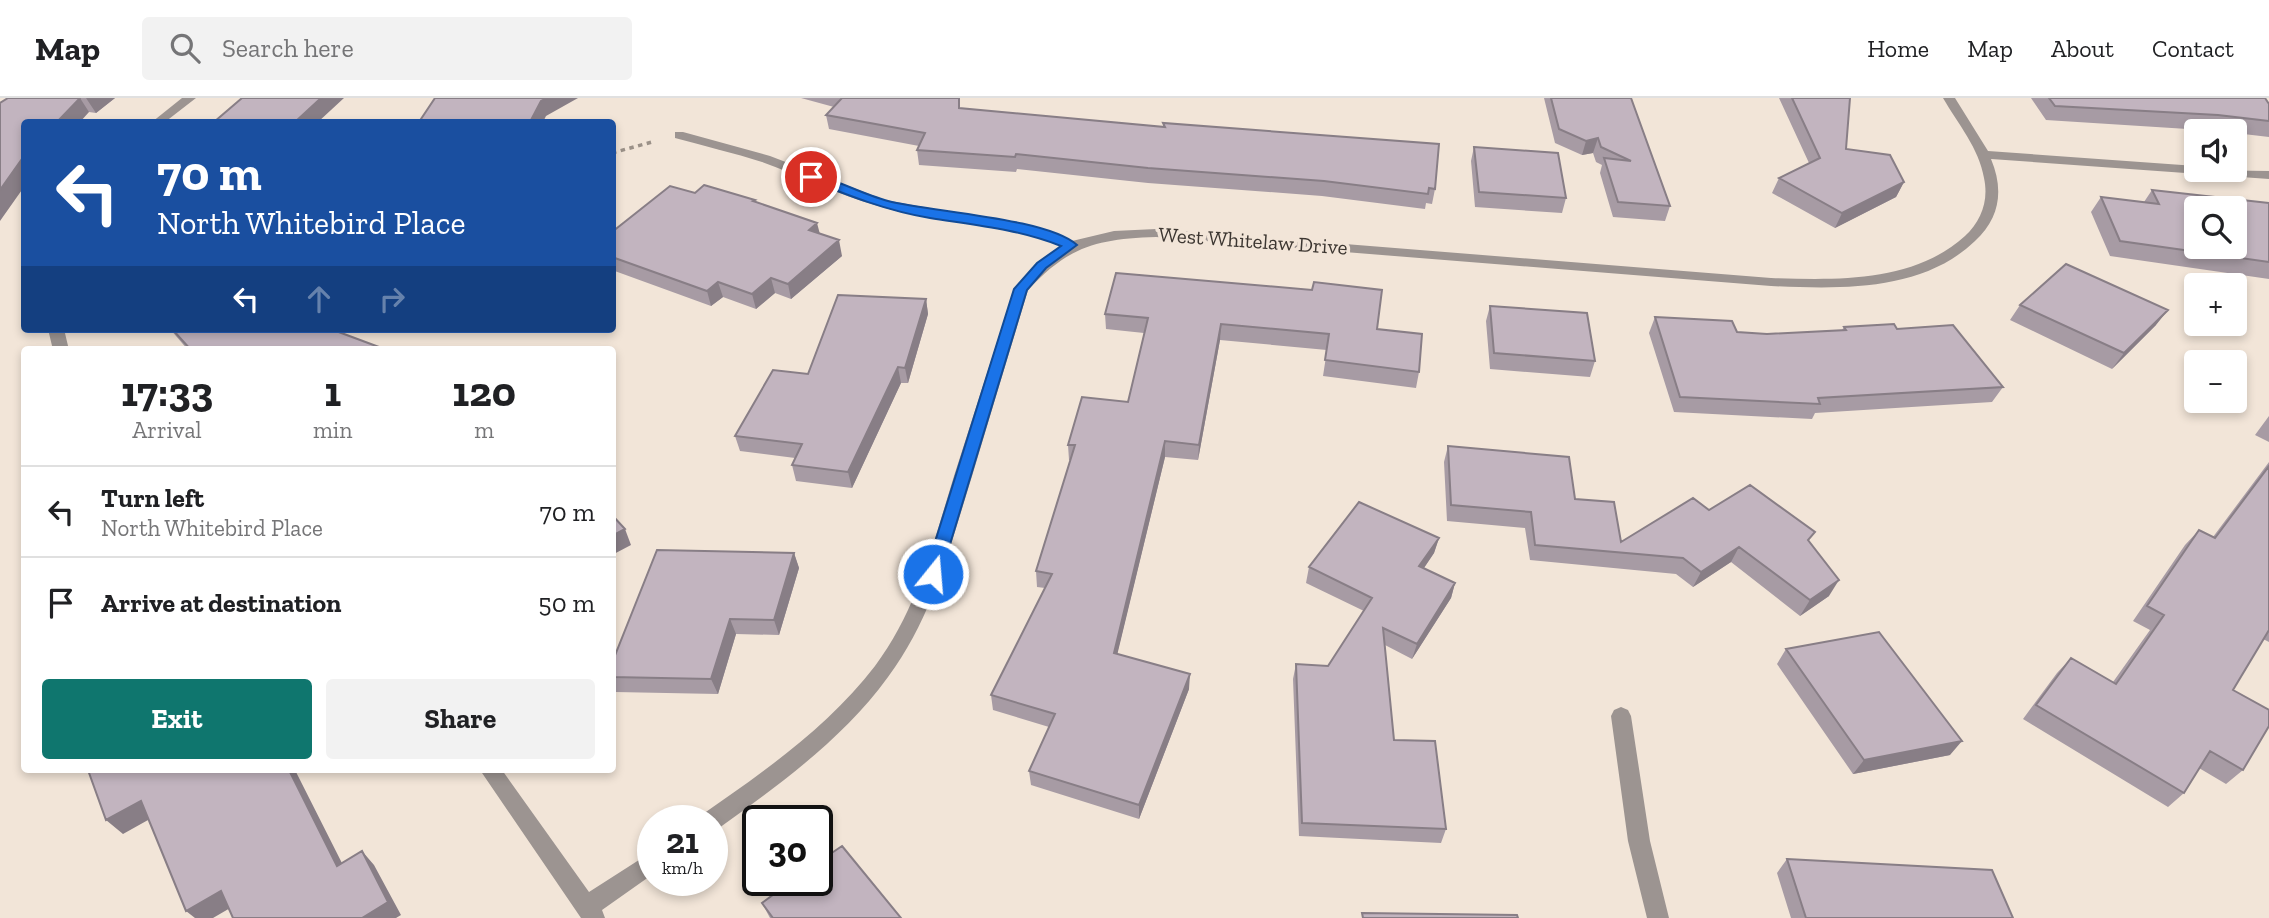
<!DOCTYPE html>
<meta charset="utf-8">
<style>
body{margin:0;font-family:"Zilla Slab",serif;background:#f2f2f2;color:#202124;height:100vh;display:flex;flex-direction:column;font-size:26px;white-space:nowrap}
*{box-sizing:border-box;margin:0}
p{font-size:23px;color:#757577}
.icon{flex:none;width:38px;height:38px;fill:none;stroke:currentColor;stroke-width:2;stroke-linecap:round;stroke-linejoin:round}
.map{position:relative;flex:1;overflow:hidden}
.details{position:absolute;left:21px;top:248px;width:595px;height:427px;display:flex;flex-direction:column;background:#fff;border-radius:7px;box-shadow:0 4px 10px #0003}
.details>*{flex:none}
.top-card{position:absolute;left:21px;top:21px;width:595px;height:214px;border-radius:7px;box-shadow:0 4px 10px #0003;background:#1a4fa0;color:#fff;overflow:hidden}
.tools{position:absolute;left:2184px;top:21px;display:grid;gap:14px}
.tools a{display:grid;place-items:center;width:63px;height:63px;border-radius:7px;background:#fff;box-shadow:0 4px 10px #0003;font-size:35px}
.speed{position:absolute;left:637px;top:707px;display:flex;gap:14px;font-size:35px;font-weight:700;text-align:center}
.speed>*{display:grid;place-content:center;width:91px;height:91px;border-radius:50%;background:#fff;box-shadow:0 4px 10px #0003;line-height:1}
.speed small{font-size:18px;font-weight:400}
.speed .limit{border:4px solid #111;border-radius:10px;background:#fff;color:#111}
.pin{position:absolute;display:grid;place-items:center;width:60px;height:60px;color:#fff;margin:-30px;border:4px solid #fff;border-radius:50%;box-shadow:0 2px 7px #0007}
.me{position:absolute;width:77px;margin:-38px;rotate:17deg;stroke-linejoin:round;filter:drop-shadow(0 0 5px #0008)}
.turn{display:flex;align-items:center;gap:24px;height:147px;padding:0 21px;font-size:32px}
.turn .icon{width:91px;height:91px;stroke-width:2.5}
.turn b{display:block;font-size:49px;line-height:60px}
.lanes{display:flex;align-items:center;height:66px;padding:0 21px;background:#0003;justify-content:center;gap:35px;direction:ltr}
.lanes .off{opacity:.35}
.eta{display:flex;justify-content:space-evenly;align-items:center;height:119px;text-align:center}
.eta b{font-size:42px;font-weight:700;line-height:49px}
.primary-button{display:flex;gap:14px;margin-top:auto;padding:14px 21px}
.primary-button a{flex:1;height:80px;border-radius:7px;background:#0f766e;color:#fff;font-size:28px;font-weight:700;line-height:80px;text-align:center}
.primary-button a+a{background:#f2f2f2;color:#202124}
ul{padding:0;list-style:none}
li{display:flex;align-items:center;gap:21px;height:91px;padding:0 21px;border-top:2px solid #e0e0e0}
li div{flex:1}
li b{display:block;font-size:26px}
li em{font-style:normal}
header{display:flex;align-items:center;gap:42px;box-sizing:border-box;height:98px;padding:0 35px;background:#fff;border-bottom:2px solid #e0e0e0}
header strong{font-size:33px}
nav{display:flex;gap:38px;margin-inline-start:auto;font-size:24px}
.search{width:490px;height:63px;background:#f2f2f2;display:flex;align-items:center;gap:18px;box-sizing:border-box;padding:0 24px;border-radius:7px;color:#757577;font-size:26px}
.map>svg:first-child{display:block}
.lines{fill:none;stroke-linecap:round;stroke-linejoin:round}
.path{stroke:#9b9188;stroke-width:3.5;stroke-dasharray:4.5 4.5;stroke-linecap:butt}
.minor{fill:#9c9491;fill-rule:evenodd}
.wall{fill:#a79ba4}
.shaded-wall{fill:#887e86}
.building{fill:#c2b4bf;stroke:#887e86;stroke-width:2;fill-rule:evenodd}
.route{fill:#1a73e8;stroke:#114b97;stroke-width:2}
.labels{text-anchor:middle;stroke-width:7;stroke-linejoin:round;paint-order:stroke}
.street-label{font-size:21px;fill:#3c3631;stroke:#f2e5d8}
</style>
<header>
<strong>Map</strong>
<div class="search"><svg class="icon" aria-label="search" viewBox="0 0 24 24"><circle cx="10" cy="10" r="6"/><path d="M15 15l6 6"/></svg>Search here</div>
<nav><a>Home</a><a>Map</a><a>About</a><a>Contact</a></nav>
</header>
<div class="map">
<svg width="2269" height="820" viewBox="0 0 2269 820">
<rect width="100%" height="100%" fill="#f2e5d8"/>
<g class="lines">
<path class="path" d="M612 55 652 44"/>
<path class="minor" d="M182 0H196L165 24H152Z
M1943 0H1955L1988 53 2196 68V72L2269 73V81L1991 61C2004 92 2000 120 1975 143 1922 194 1840 191 1771 188L1156 139C1097 141 1069 148 1028 192 1010 253 991 314 973 375 951 445 933 519 888 579 843 641 780 686 719 730L712 732V723H700L703 716C765 673 829 628 875 568 917 512 934 443 954 378 974 316 994 253 1014 191L1032 171 1061 148C1002 124 939 126 878 108 839 97 801 78 762 64 734 55 704 48 675 40V34H683L770 58 885 102 1035 129 1072 143 1114 133 1156 131 1771 180C1837 182 1913 185 1965 138 1981 123 1989 103 1984 80 1979 50 1958 26 1943 0Z
M48 231H64L69 252H53Z
M1621 609 1628 612 1631 618 1650 743 1669 820H1647L1628 743 1611 618 1614 612Z
M480 672H502L589 794 653 753V776L602 812 605 820H581Z"/>
</g>
<path class="wall" d="M8 0H115L96 15 89 14 24 24Z
M801 0H960V10L1163 29V25L1435 91 1432 106 1426 105 1425 111 1322 98 1148 85 1017 71 1016 74 919 67 917 52 919 48 829 31 826 17 834 9Z
M1544 0H1631L1670 108 1665 123 1613 119 1600 75 1602 67 1596 64 1593 55 1582 57 1555 45Z
M1779 0H1850L1846 51 1904 84 1896 99 1835 130 1772 95 1779 80 1809 65Z
M2031 0H2265L2269 23V39L2235 35V33H2219L2046 22Z
M1474 49 1566 100 1562 115 1475 109 1471 63Z
M2152 92 2269 105V181L2110 158 2091 114 2101 99 2144 104Z
M695 95 756 104 820 136 842 158 791 201 775 195 756 211 723 199 711 208 612 172V134Z
M926 201 928 216 908 285H901L852 390 796 383 792 367 795 360 740 353 735 338 808 276Z
M2020 207 2156 227 2112 271 2010 222Z
M1490 208 1595 263 1590 279 1490 271 1486 223Z
M1105 216 1377 231 1419 274 1416 290 1323 278 1327 252 1220 242 1198 362 1165 359 1117 556 1189 591 1139 721 1031 687 1029 673 1049 629 993 612 991 597 1045 490 1037 489 1036 473 1071 362H1069L1068 347 1128 304 1144 235 1106 231Z
M1655 219 1737 234 1767 236 1842 232 1844 229 1897 231 2003 289 1992 304 1815 315 1812 321 1674 314 1649 235Z
M170 231H333L336 233 387 252H188Z
M2269 318V344L2255 337Z
M1448 348 1575 401 1621 444 1709 412 1809 444 1829 498 1800 518 1731 464 1693 489 1676 476 1530 462 1525 430 1447 423 1444 364Z
M2269 364V544L2263 541 2233 592 2243 672 2226 686 2199 670 2184 695 2168 709 2023 621 2057 575 2071 560 2113 584 2150 532 2133 523 2185 447 2199 432 2213 439Z
M1439 440 1434 455 1424 470 1455 485 1451 500 1412 561 1385 547 1394 642 1446 731 1441 745 1299 738 1293 581 1296 566 1328 568 1364 513 1306 485 1309 469Z
M794 455 799 470 779 537 736 536 718 596 615 594 612 589V579Z
M1786 551 1950 657 1853 676 1777 566Z
M1787 761 2013 820H1791L1777 775Z
M762 805 901 820H770Z"/>
<path class="shaded-wall" d="M80 0 89 14 80 24H57Z
M86 0H115L96 15Z
M321 0H344L318 24H295Z
M547 0H578L546 18 543 24H530L541 3Z
M1598 40 1593 55 1582 57 1586 43Z
M24 58V89L0 123V92Z
M1904 84 1896 99 1835 130 1842 115Z
M817 125 821 140 809 132Z
M839 142 842 158 791 201 788 186Z
M771 180 775 195 756 211 752 196Z
M718 184 723 199 711 208 707 193Z
M926 201 928 216 908 285 905 270Z
M2168 212 2156 227 2112 271 2124 255Z
M1221 226 1220 242 1198 362 1199 347Z
M898 269 901 285 852 390 848 374Z
M1165 343V359L1114 570V555Z
M625 431 631 447 612 457V438Z
M1439 440 1434 455 1415 483 1419 468Z
M1739 449 1731 464 1693 489 1701 474Z
M794 455 799 470 779 537 774 522Z
M1839 482 1829 498 1800 518 1810 502Z
M1455 485 1451 500 1412 561 1417 546Z
M730 521 736 536 718 596 711 581Z
M1190 576 1189 591 1139 721V707Z
M1962 643 1950 657 1853 676 1864 662Z
M289 672H295L350 781 337 768Z
M141 703 157 717 123 736 106 722Z
M362 753 374 767 401 817 396 820H362Z
M221 793 237 806 213 820H195L186 813Z"/>
<path class="building" d="M8 0H80L57 24H24V58L0 92V5Z
M242 0H321L295 24H214Z
M435 0H547L541 3 530 24H419Z
M842 0H959V10L1165 29 1163 25 1439 46 1435 91 1429 90 1428 96 1324 83 1148 70 1016 56 1015 59 917 52 925 35 826 17Z
M1551 0H1631L1670 108 1618 104 1604 60 1631 63 1601 49 1598 40 1586 43 1559 31Z
M1792 0H1850L1846 51 1890 57 1904 84 1842 115 1779 80 1820 60Z
M2049 0H2265L2269 6V23L2218 17 2055 8Z
M1474 49 1558 55 1566 100 1479 94Z
M704 87 755 102 753 103 817 125 809 132 839 142 788 186 771 180 752 196 718 184 707 193 612 159V134L670 88 695 95Z
M2152 92 2269 105V164L2120 143 2101 99 2159 106ZM2196 110H2235V149H2196Z
M2066 166 2168 212 2124 255 2020 207Z
M1116 175 1312 192 1314 184 1382 192 1377 231 1422 236 1419 274 1325 262 1329 236 1221 226 1199 347 1165 343 1114 555 1190 576 1139 707 1029 673 1055 616 991 597 1052 476 1036 473 1075 347H1068L1082 299 1128 304 1148 220 1105 216Z
M838 197 926 201 905 270 898 269 848 374 792 367 802 346 735 338 773 272 808 276Z
M1490 208 1587 215 1595 263 1494 255Z
M1655 219 1732 223 1737 234 1767 236 1846 232 1844 229 1894 226 1897 231 1953 227 2003 289 1818 300 1820 306 1680 299Z
M172 231H333L336 233 387 252H191Z
M1448 348 1569 359 1575 401 1614 404 1621 444 1693 400 1709 412 1750 387 1815 434 1808 442 1839 482 1810 502 1739 449 1701 474 1683 460 1535 447 1531 414 1451 407Z
M2269 368V532L2233 592 2269 612V628L2243 672 2210 653 2184 695 2036 607 2071 560 2116 586 2164 517 2147 508 2199 432 2215 440Z
M1359 404 1439 440 1419 468 1455 485 1417 546 1383 530 1394 642 1435 643 1446 731 1302 725 1296 566 1328 568 1372 500 1309 469Z
M612 417 625 431 612 438Z
M657 452 794 455 774 522 730 521 711 581 612 579V565Z
M1879 534 1962 643 1864 662 1786 551Z
M88 672H289L337 768 362 753 388 804 362 820H233L221 793 186 813 141 703 106 722Z
M842 748 901 820H773L762 805 793 782H817V765Z
M1787 761 1992 772 2013 820H1806Z
M1362 815 1517 817 1518 820H1363Z"/>
<path class="route" d="M811 75C837 82 862 96 888 103 932 114 1047 120 1077 147L1046 170 1027 192 941 476 939 481H927L925 476 1014 191 1037 165 1061 148C1018 131 975 127 930 120 887 113 847 97 807 81L805 79Z"/>
<g class="labels">
<g class="street-label">
<text transform="translate(1253 143) rotate(4)" y="7">West Whitelaw Drive</text>
</g>
</g>
</svg>
<div class="tools">
<a><svg class="icon" aria-label="sound" viewBox="0 0 24 24"><path d="M4 9h4l5-4v14l-5-4H4zM17 9q2 3 0 6"/></svg></a>
<a><svg class="icon" aria-label="search" viewBox="0 0 24 24"><circle cx="10" cy="10" r="6"/><path d="M15 15l6 6"/></svg></a>
<a>+</a>
<a>−</a>
</div>
<div class="speed"><div>21<small>km/h</small></div><div class="limit">30</div></div>
<div class="pin" style="left:811px;top:79px;background:#d93025"><svg class="icon" aria-label="arrive" viewBox="0 0 24 24"><path d="M6 21V4h12l-3 4 3 4H6"/></svg></div>
<svg class="me" style="left:933px;top:476px" viewBox="-20 -20 40 40"><circle r="17" fill="#1a73e8" stroke="#fff" stroke-width="3"/><path d="M0-11L8 9 0 5-8 9z" fill="#fff"/></svg>
<div class="top-card">
<div class="turn"><svg class="icon" aria-label="left" viewBox="0 0 24 24"><path d="M17 20v-9H6M10 6l-5 5 5 5"/></svg><div><b>70 m</b>North Whitebird Place</div></div>
<div class="lanes"><svg class="icon" aria-label="left" viewBox="0 0 24 24"><path d="M17 20v-9H6M10 6l-5 5 5 5"/></svg><svg class="icon off" aria-label="ahead" viewBox="0 0 24 24"><path d="M12 20V5M6 11l6-6 6 6"/></svg><svg class="icon off" aria-label="right" viewBox="0 0 24 24"><path d="M7 20v-9h11M14 6l5 5-5 5"/></svg></div>
</div>
<section class="details">
<div class="eta">
<div><b>17:33</b><p>Arrival</p></div>
<div><b>1</b><p>min</p></div>
<div><b>120</b><p>m</p></div>
</div>
<ul>
<li><svg class="icon" aria-label="left" viewBox="0 0 24 24"><path d="M17 20v-9H6M10 6l-5 5 5 5"/></svg><div><b>Turn left</b><p>North Whitebird Place</p></div><em>70 m</em></li>
<li><svg class="icon" aria-label="arrive" viewBox="0 0 24 24"><path d="M6 21V4h12l-3 4 3 4H6"/></svg><div><b>Arrive at destination</b></div><em>50 m</em></li>
</ul>
<div class="primary-button"><a>Exit</a><a>Share</a></div>
</section>
</div>
